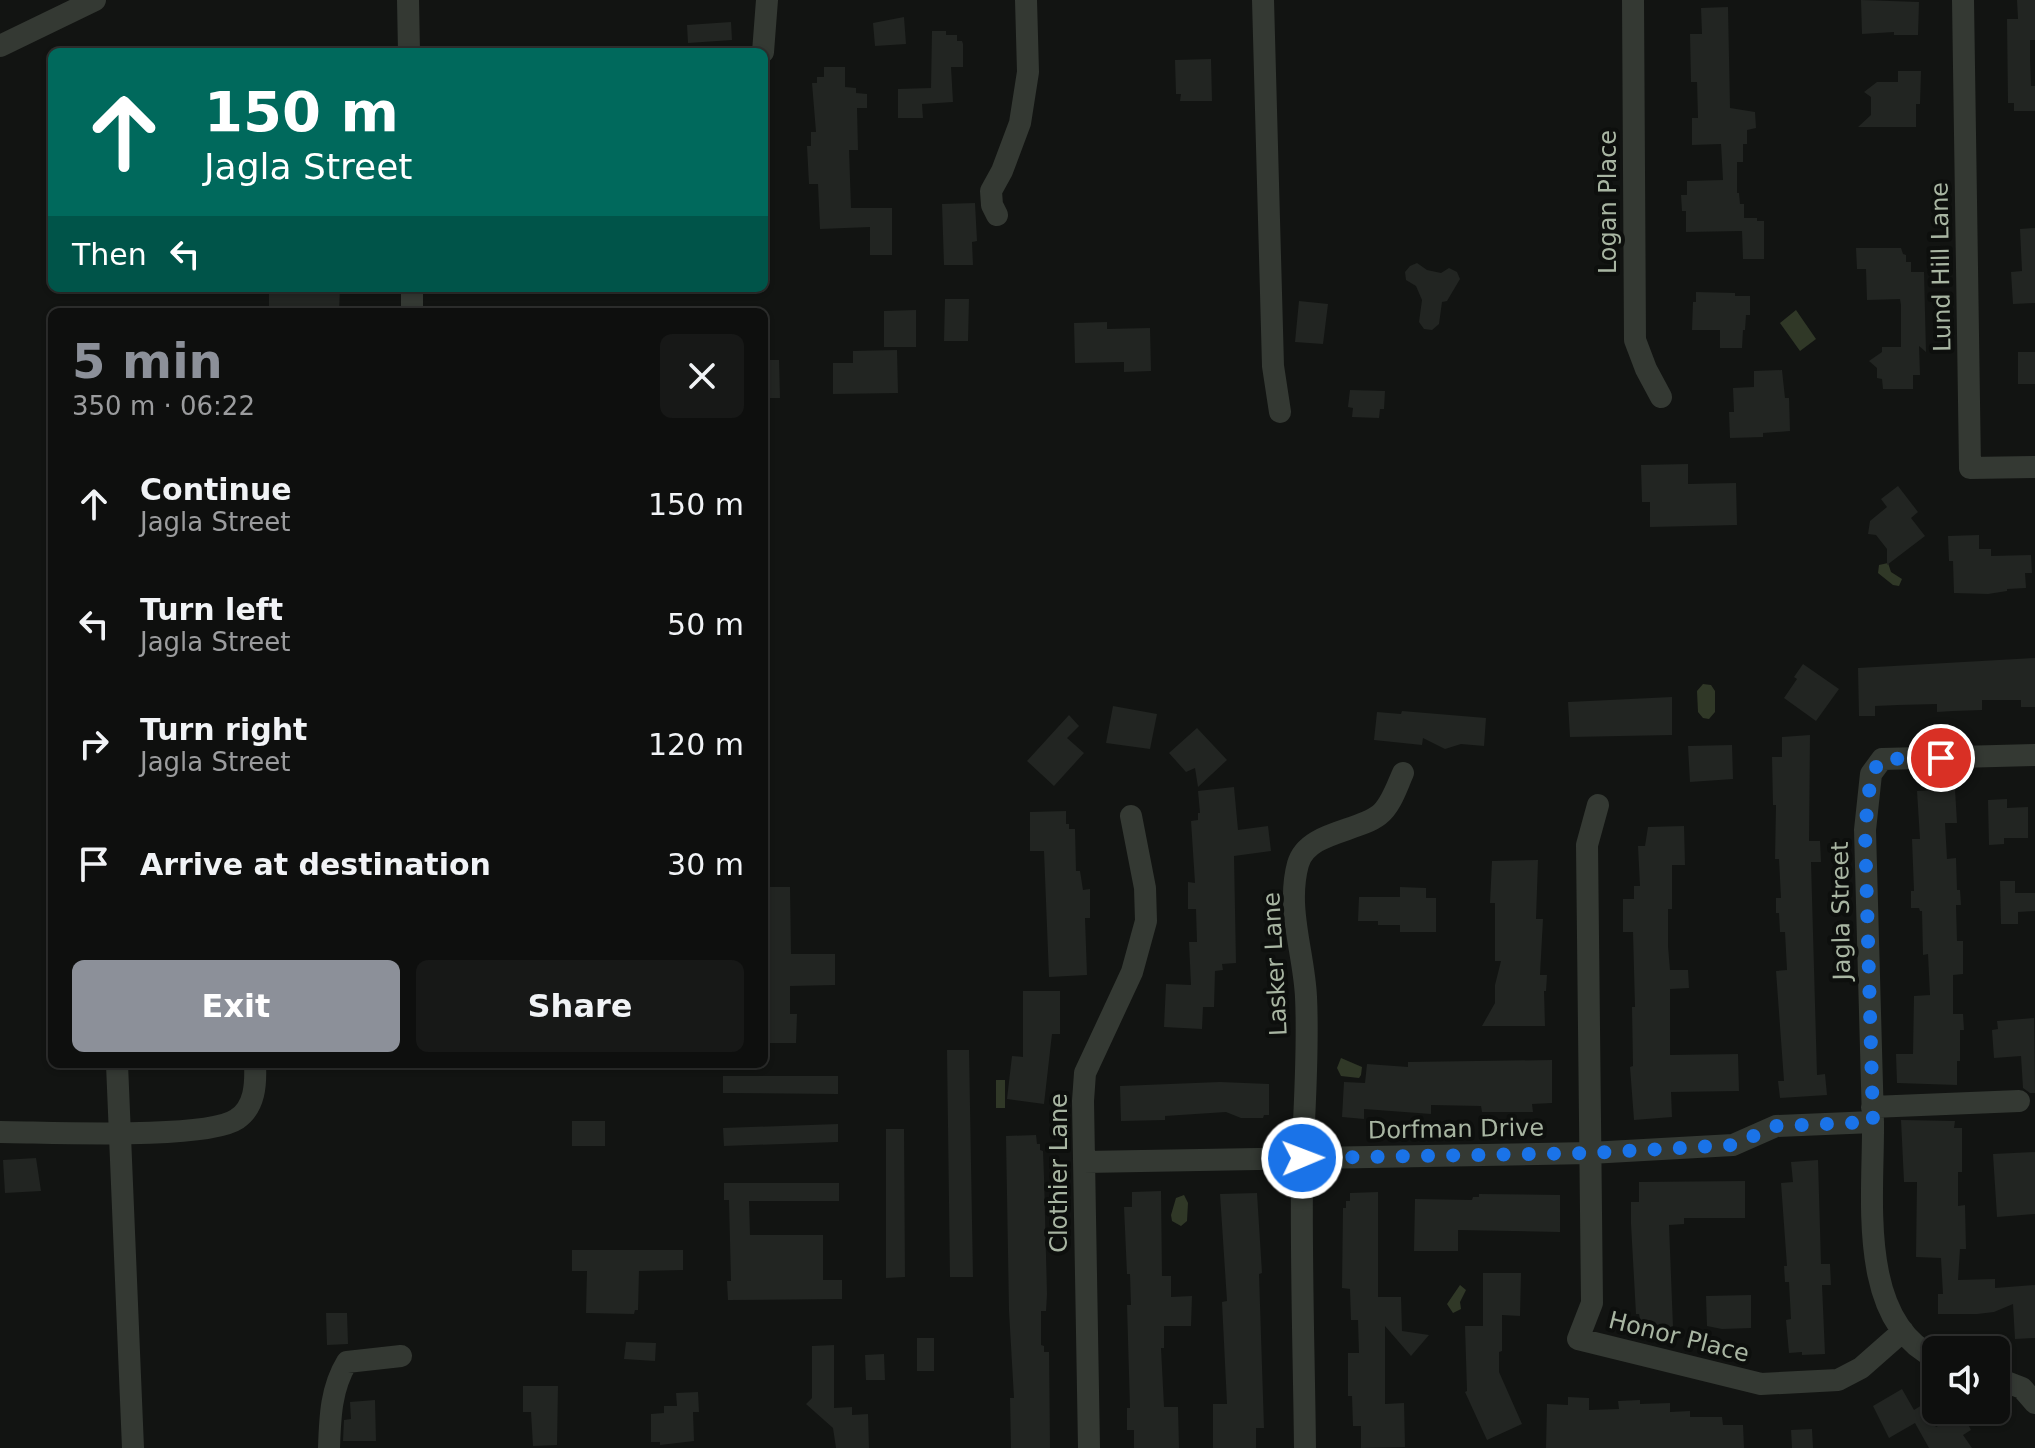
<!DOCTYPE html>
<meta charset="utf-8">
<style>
body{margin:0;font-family:"DejaVu Sans",sans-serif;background:#171817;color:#f1f3f6;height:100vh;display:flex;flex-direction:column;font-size:30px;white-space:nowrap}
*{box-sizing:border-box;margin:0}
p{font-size:26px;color:#9b9c9e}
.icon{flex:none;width:44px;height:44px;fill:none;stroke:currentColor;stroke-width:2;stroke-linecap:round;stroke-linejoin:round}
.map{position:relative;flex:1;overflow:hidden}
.drawer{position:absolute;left:48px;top:308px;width:720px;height:760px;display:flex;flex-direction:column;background:#0e0f0e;border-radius:12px;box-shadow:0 2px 6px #0004,0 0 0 2px #2e2f2e}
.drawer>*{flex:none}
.top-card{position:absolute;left:48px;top:48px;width:720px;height:244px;border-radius:12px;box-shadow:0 2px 6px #0004,0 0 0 2px #2e2f2e;background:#00695c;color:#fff;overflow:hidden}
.buttons{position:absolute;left:1922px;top:1336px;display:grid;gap:16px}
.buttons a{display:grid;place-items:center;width:88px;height:88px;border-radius:12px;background:#0e0f0e;box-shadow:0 2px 6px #0004,0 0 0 2px #2e2f2e;font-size:40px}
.pin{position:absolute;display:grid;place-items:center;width:68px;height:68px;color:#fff;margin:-34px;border:4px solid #fff;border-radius:50%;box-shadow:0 2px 8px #0007}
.me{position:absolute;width:88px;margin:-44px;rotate:89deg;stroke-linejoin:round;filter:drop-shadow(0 0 6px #0008)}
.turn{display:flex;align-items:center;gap:28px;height:168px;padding:0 24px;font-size:36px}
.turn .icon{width:104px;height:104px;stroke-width:2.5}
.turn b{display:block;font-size:56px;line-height:68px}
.then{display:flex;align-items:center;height:76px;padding:0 24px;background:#0003;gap:16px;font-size:30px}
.round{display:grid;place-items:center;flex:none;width:84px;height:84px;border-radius:12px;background:#171817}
.overview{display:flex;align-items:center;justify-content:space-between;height:136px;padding:0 24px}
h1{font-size:48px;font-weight:700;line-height:60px;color:#8c9099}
.button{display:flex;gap:16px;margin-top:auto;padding:16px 24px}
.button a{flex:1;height:92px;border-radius:12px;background:#8c9099;color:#fff;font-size:32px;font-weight:700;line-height:92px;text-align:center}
.button a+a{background:#171817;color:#f1f3f6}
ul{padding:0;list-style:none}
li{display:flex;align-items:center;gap:24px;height:120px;padding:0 24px}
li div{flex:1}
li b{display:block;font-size:30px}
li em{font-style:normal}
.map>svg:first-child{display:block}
.water{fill:#303827}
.building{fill:#222522}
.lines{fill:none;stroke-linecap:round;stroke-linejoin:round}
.minor{stroke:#343933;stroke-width:22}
.route{stroke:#1a73e8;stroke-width:14;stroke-dasharray:0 25.2}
.labels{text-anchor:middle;stroke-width:8;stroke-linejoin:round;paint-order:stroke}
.street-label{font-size:24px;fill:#a8b5a2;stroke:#0d0f0d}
</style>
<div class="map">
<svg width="2035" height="1448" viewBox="0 0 2035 1448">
<rect width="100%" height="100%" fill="#121412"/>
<path class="water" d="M1796 310 1816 339 1800 351 1780 323Z
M1888 563 1891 572 1902 579 1899 586 1893 585 1878 573 1879 565Z
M1703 684 1711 685 1715 691V712L1709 719 1703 718 1698 712 1697 691Z
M1341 1058 1362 1067 1361 1075 1359 1078 1341 1076 1337 1068Z
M996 1080H1005V1108H996Z
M1184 1195 1188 1203 1187 1221 1181 1226 1172 1221 1171 1215 1176 1198Z
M1460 1285 1466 1290 1460 1302 1461 1309 1453 1313 1447 1304Z"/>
<path class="building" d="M1861 0 1919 2 1918 35H1894V32L1862 34Z
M2017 0H2035V40H2030V60L2031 86H2035V111H2014V103H2008L2007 19H2018Z
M1728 7 1730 108 1755 112 1756 128 1747 130V144H1743V162H1737V193H1739L1740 204H1744V218H1757V221H1764V259H1743L1742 231 1686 232V211H1682L1681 195H1687V181L1723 180 1721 144 1692 145V118H1698L1697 82H1691L1690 34H1702L1701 8Z
M904 17 906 44 875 46 873 23Z
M731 22 732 40 688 43 687 25Z
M932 31H946V35H957V41H962L963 44V67H951L953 102 922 104 923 118H898V89L931 88Z
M1211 59 1212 101H1180L1181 94H1176L1175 60Z
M824 67H845V87L856 88V93L867 94V108H857L858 150H849L851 208H892V255H870V227L820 229 818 184H809L807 146H811V132H816L812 83H817V77H824Z
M1898 71H1921L1920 104H1916V127H1858L1871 115V97L1864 92 1877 82H1898Z
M975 203 977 241 972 242 973 265H944L942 204Z
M2035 228V303L2013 304 2011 272 2022 271 2020 229Z
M1856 248H1901L1903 254 1906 255V262H1911V272H1924L1926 352 1919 346 1920 375H1913V389H1883L1882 379 1877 378V368L1869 361 1882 352V347H1901V305L1900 299 1867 300 1866 269H1857Z
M1417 263 1427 270 1441 273 1449 268 1457 272 1460 279 1447 301 1442 302 1439 324 1432 330 1424 329 1419 322 1422 300 1416 286 1406 280 1405 272 1410 266Z
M269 288H340L339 312 269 311Z
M1696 292 1735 293V296H1750V315H1746L1745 330H1743L1742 348H1720V330H1692L1693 302H1696Z
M945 299H969L968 341H944Z
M1299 301 1328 304 1323 344 1295 342Z
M916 310V347H884V311Z
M1107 322V329L1150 328 1151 371 1124 372V362L1075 363 1074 323Z
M897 350 898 393 833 394V363H853V351Z
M2018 352H2035V384H2018Z
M764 360H779L780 398H764Z
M1782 370 1785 398H1789L1790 431 1763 433V437L1730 438 1729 412H1734L1733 388 1754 387V371Z
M1350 390 1385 391 1384 409H1380L1379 418 1352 417 1353 408 1348 407Z
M1688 464V484L1736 483 1737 525 1650 527V502H1642L1641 465Z
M1898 486 1918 512 1911 518 1925 536 1887 565V549L1876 535 1868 534 1870 521 1887 507 1881 499Z
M1979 535V549H1991V556L2031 555 2032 573H2025L2026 588 2007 589V591L1988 594 1954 593 1953 561H1949L1948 536Z
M2035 658V707H2021V700H1982V710L1953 711 1937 712V704L1898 705 1875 706V716H1859L1858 668Z
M1803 664 1839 689 1816 721 1784 698 1797 679 1794 677Z
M1672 697V735L1570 737 1568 702Z
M1113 706 1157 714 1150 749 1106 743Z
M1402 711 1486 718 1484 746 1461 744 1445 749 1423 738 1422 745 1374 740 1377 712 1401 714Z
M1069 715 1079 726 1067 738 1084 753 1054 786 1027 761Z
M1197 728 1227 760 1198 787 1195 768 1186 772 1169 753Z
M1810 735 1809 841H1820L1821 862H1811L1817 1075 1825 1074 1827 1095 1780 1098 1778 1081H1784L1776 971 1787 970 1785 932H1780L1779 913H1776V898H1781L1779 859H1775L1776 805H1773L1772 757H1782V737Z
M1732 745 1733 779 1690 782 1688 746Z
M1234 787 1238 830 1268 826 1271 851 1234 856 1236 963 1222 964 1223 970 1215 971 1214 1007H1203L1202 1029 1164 1027 1166 984 1191 985 1189 942H1197L1196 909H1188V882L1195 883 1191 821 1198 820V813H1200L1198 791Z
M1955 789 1957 823H1945L1947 859 1956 858 1957 890H1960L1961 905H1956L1957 941H1963V974L1953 975V1014H1963L1964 1030H1960V1061H1957V1085L1897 1083 1896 1054H1913L1914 996 1930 995 1928 954 1923 955 1922 911H1920L1919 908H1911V891H1914L1912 839H1920L1917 791Z
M2007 799V808L2028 807V838H2004V844L1989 845 1988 800Z
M1066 811V824H1069V829H1075L1076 871H1080L1083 890 1090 889V918H1085L1087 975 1049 977 1044 851H1030V812Z
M1684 826 1685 865H1672V909H1668V946L1670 970H1688L1689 988 1670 989V1055L1738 1054 1739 1091 1671 1092 1672 1117 1634 1120 1630 1067 1633 1066 1632 1007H1635L1633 932H1623V899H1634V886H1640L1638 846H1645L1648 827Z
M1538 860 1536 919H1543L1540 975H1547L1546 991H1544L1545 1026H1482L1495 1003V985L1501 961H1495V903H1490L1492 861Z
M2000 881H2015V893H2035V911L2018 912V924H2001Z
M764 887H790L791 954H835V985L790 986V1014H797L796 1043H764Z
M1400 887 1426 888V898H1436V932H1400V925H1378V921H1358L1359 897H1400Z
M1023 991H1060V1034H1052L1044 1104 1007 1099 1012 1056 1023 1057Z
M2034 1018 2035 1093H2030L2023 1088 2021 1056 1994 1058 1992 1030 1998 1029 1997 1021Z
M947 1050H969L973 1277H950Z
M1552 1060V1103L1532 1104 1533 1112H1482L1481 1106 1431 1105V1114L1364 1109V1119L1342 1117 1344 1082 1365 1083 1367 1064 1408 1067V1062Z
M723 1076H838V1094L723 1093Z
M1220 1082 1269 1084V1115H1264L1263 1118H1241L1226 1112 1165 1116V1120L1121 1121 1120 1086Z
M1901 1120 1955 1121 1954 1128H1962V1172H1958V1206L1965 1205 1966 1249H1960L1958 1280 1995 1279V1288L2035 1285V1338L2015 1339 2013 1304 1994 1312 1977 1314H1938V1294H1943L1941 1258 1916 1257 1917 1182H1904Z
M572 1121H605V1146H572Z
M838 1124V1142L724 1146 723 1128Z
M886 1129H904L905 1277 886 1278Z
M1036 1135 1037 1144H1040V1150L1043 1151 1044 1177 1047 1294 1046 1311H1041V1345L1044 1346V1352H1049L1050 1448H1011L1010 1398H1014L1009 1311 1006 1136Z
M2035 1152V1214L1997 1217 1993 1154Z
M36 1158 41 1191 5 1193 3 1160Z
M1818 1160 1821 1264H1830L1831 1285H1822L1825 1354 1802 1355V1352L1789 1353 1786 1320 1791 1319 1789 1282H1785L1784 1266H1787L1781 1183 1793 1182 1791 1162Z
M1745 1181V1218H1684V1224L1669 1225 1673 1327 1642 1329 1639 1314H1636L1631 1224V1202H1639V1182Z
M724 1183H839V1201H749L750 1235H823V1280H842V1299L728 1300 727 1281H731L729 1200H724Z
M1161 1191 1162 1276H1171V1297L1192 1296 1191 1326H1164V1348H1161L1164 1407H1178L1179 1448H1134V1430H1127V1408H1130L1127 1305H1131L1130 1274H1127L1124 1207H1132V1192Z
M1378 1192V1297H1401L1402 1331 1429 1335 1411 1356 1385 1326V1404L1404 1403 1405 1447 1361 1448V1426H1353L1352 1396H1348V1353H1359L1358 1320H1351L1350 1289 1342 1288 1343 1208H1346V1201H1350V1193Z
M1257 1193 1262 1273 1259 1274 1264 1428H1256V1448H1213V1404H1227L1222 1302 1227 1301 1220 1194Z
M1479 1194 1560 1195V1232L1458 1230V1251H1414L1415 1199 1472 1200 1473 1197H1479Z
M572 1250H683V1270L639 1271 638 1310H635L634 1314 586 1313 587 1271H572Z
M1483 1273H1521L1520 1316 1502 1315V1351L1499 1352V1372L1522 1424 1487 1440 1465 1392 1467 1391 1465 1326H1483Z
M1751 1295V1328L1722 1329 1707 1326 1706 1296Z
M326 1313H347L348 1344 327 1345Z
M917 1338H934V1371H917Z
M626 1342 656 1343 655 1361 624 1359Z
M834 1345V1408L852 1407V1415L868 1414 869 1448H836L833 1428 806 1404 812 1398V1346Z
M884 1354 885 1380H866L865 1355Z
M523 1386H558L557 1445 533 1446 531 1412H523Z
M1902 1389 1914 1410 1922 1405 1936 1427 1962 1413 1971 1430 1963 1435 1972 1448H1929L1915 1423 1889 1438 1873 1406Z
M698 1392 699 1412H693L694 1441 660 1445V1442H651V1414L664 1413V1406H677L676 1393Z
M1568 1397 1589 1398V1410L1619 1409 1618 1401 1640 1400V1404L1670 1403V1412L1690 1411V1417H1722L1723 1425H1743L1744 1448H1546L1547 1404 1568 1405Z
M375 1400 376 1441H343L344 1420 351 1419 350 1402Z
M1812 1429 1813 1448H1792L1791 1430Z"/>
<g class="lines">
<path class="minor" d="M408 0 409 52
M1263 0 1273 366 1280 412
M1633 0 1635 340 1646 369 1661 397
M1963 0 1970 468 2035 467
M0 46 95 0
M763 52 767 0
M997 215 992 205 991 191 1002 171 1020 123 1028 72 1026 0
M412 288V312
M1598 805 1587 845 1592 1303 1578 1339 1761 1384 1838 1380 1861 1368 1903 1331
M117 1064 133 1448
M1872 1107 2019 1101
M1873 1122C1874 1194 1856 1321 1936 1358
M0 1132C45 1132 207 1140 237 1119 255 1107 256 1084 255 1064
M1084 1162 1590 1153 1733 1145 1776 1126 1873 1122 1865 830 1871 774 1882 759 2035 755
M1996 1378 2022 1388 2035 1403
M329 1448C330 1417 331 1388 347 1362L401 1356
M1089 1448 1083 1101 1085 1073 1132 972 1146 921 1145 888 1131 816
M1305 1448C1304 1359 1301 1269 1302 1180 1303 1119 1309 1058 1306 997 1304 953 1286 908 1298 864 1307 832 1357 832 1379 815 1391 806 1397 786 1403 773"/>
</g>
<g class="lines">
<path class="route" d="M1302 1158 1590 1153 1733 1145 1776 1126 1873 1122 1865 830 1871 774 1882 759 1941 758"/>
</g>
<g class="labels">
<g class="street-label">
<text transform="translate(1608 202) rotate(-90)" y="8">Logan Place</text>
<text transform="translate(1941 267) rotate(-91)" y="8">Lund Hill Lane</text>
<text transform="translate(1841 911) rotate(-91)" y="8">Jagla Street</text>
<text transform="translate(1275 964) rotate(-93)" y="8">Lasker Lane</text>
<text transform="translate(1456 1129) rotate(-1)" y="8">Dorfman Drive</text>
<text transform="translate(1059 1173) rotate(-90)" y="8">Clothier Lane</text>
<text transform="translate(1679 1337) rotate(14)" y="8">Honor Place</text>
</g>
</g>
</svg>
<div class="buttons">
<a><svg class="icon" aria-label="sound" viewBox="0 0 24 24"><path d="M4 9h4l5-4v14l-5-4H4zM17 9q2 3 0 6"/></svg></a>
</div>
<div class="pin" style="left:1941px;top:758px;background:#d93025"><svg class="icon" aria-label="arrive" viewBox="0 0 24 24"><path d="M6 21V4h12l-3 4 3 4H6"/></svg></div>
<svg class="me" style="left:1302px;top:1158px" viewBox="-20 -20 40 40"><circle r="17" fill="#1a73e8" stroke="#fff" stroke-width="3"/><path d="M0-11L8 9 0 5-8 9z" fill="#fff"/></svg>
<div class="top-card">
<div class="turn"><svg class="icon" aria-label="ahead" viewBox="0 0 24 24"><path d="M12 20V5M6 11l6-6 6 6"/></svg><div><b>150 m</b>Jagla Street</div></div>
<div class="then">Then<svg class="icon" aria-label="left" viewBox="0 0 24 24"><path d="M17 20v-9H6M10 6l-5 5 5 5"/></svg></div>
</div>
<section class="drawer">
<div class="overview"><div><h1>5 min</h1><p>350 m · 06:22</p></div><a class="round"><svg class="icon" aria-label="close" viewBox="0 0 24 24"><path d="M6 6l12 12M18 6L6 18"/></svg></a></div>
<ul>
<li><svg class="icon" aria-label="ahead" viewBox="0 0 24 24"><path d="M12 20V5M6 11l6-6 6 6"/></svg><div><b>Continue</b><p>Jagla Street</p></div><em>150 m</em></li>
<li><svg class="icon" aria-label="left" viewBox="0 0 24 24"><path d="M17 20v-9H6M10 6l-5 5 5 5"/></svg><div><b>Turn left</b><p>Jagla Street</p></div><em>50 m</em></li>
<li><svg class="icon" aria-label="right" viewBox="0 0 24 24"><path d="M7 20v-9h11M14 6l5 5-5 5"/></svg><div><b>Turn right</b><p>Jagla Street</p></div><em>120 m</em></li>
<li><svg class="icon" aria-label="arrive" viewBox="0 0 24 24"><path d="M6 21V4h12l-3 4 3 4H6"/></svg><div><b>Arrive at destination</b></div><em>30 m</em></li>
</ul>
<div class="button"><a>Exit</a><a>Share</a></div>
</section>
</div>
